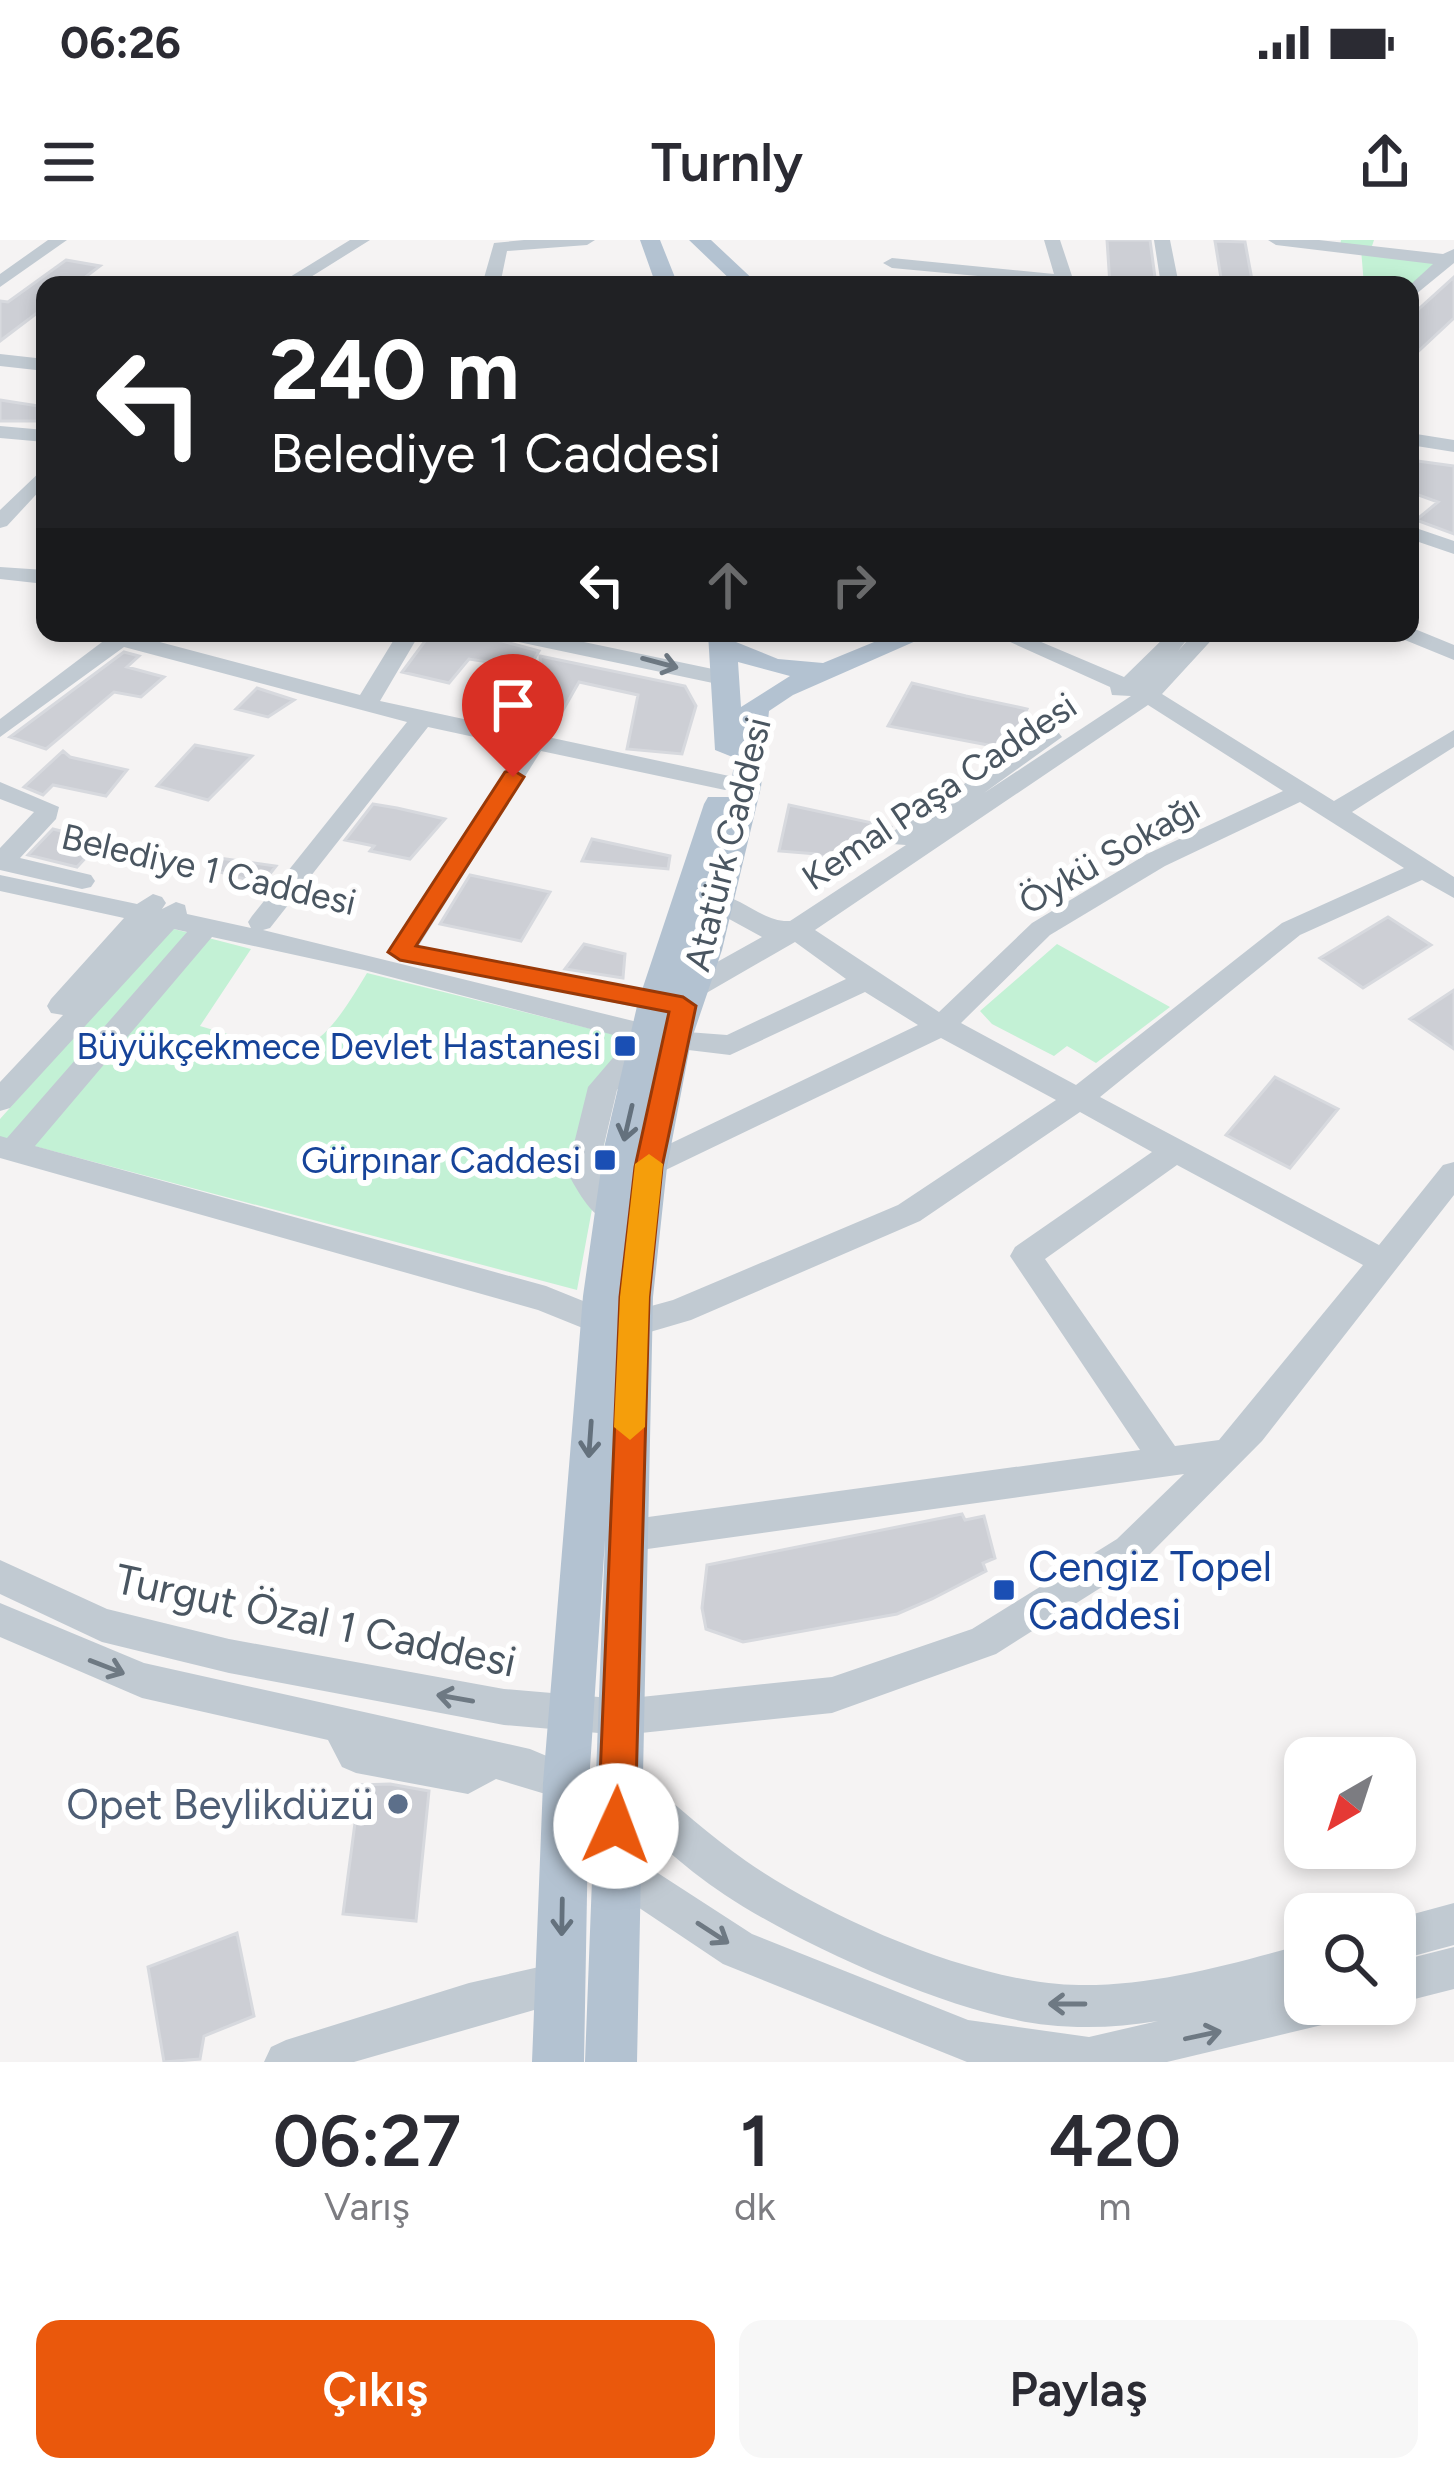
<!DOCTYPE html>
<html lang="tr">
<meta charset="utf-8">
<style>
body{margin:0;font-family:Figtree,sans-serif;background:#f7f7f7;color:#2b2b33;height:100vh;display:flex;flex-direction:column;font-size:45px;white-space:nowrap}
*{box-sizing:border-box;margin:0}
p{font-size:39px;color:#7c7c81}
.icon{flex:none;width:66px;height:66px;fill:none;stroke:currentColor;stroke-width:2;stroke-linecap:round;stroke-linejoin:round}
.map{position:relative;height:1822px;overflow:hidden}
.side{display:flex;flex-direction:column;background:#fff;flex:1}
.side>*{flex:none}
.hud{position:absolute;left:36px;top:36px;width:1383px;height:366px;border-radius:24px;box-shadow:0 6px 18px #0003;background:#202124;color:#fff;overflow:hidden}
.needle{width:78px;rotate:219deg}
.fabs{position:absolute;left:1284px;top:1497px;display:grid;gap:24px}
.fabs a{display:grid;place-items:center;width:132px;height:132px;border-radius:24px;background:#fff;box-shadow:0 6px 18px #0003;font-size:60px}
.pin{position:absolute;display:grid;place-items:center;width:102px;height:102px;color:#fff;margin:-123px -51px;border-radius:50% 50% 50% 0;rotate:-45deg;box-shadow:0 0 12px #0007}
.pin .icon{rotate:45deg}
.me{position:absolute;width:132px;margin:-66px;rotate:2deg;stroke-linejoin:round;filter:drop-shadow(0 0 9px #0008)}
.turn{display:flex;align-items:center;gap:42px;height:252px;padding:0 36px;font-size:54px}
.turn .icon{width:156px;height:156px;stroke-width:2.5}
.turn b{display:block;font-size:84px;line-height:102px}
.lanes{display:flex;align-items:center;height:114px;padding:0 36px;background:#0003;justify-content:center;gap:60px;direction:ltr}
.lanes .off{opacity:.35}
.eta{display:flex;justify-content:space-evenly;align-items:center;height:204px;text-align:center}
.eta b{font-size:72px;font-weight:600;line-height:84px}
.cta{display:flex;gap:24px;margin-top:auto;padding:24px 36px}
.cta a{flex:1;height:138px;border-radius:24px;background:#ea580c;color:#fff;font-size:48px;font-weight:600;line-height:138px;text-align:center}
.cta a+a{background:#f7f7f7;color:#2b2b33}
.status{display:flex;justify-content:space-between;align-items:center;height:84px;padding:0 60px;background:#fff;direction:ltr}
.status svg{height:33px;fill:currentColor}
header{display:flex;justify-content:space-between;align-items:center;height:156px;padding:0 36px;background:#fff;font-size:54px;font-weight:600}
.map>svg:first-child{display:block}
.green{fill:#c3f1d5}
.building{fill:#cdcfd5;stroke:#d7d9de;stroke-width:3}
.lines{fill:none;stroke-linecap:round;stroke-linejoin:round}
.minor{fill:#c1cad2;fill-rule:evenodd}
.major{fill:#b3c2d1;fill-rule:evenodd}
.oneway{stroke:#6e7983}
.oneway2{stroke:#64717d}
.route{fill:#ea580c;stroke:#983908;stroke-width:3}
.slow{fill:#f59e0b}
.transit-dot{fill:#1a4fb4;stroke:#fff;stroke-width:4.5}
.service-dot{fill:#5c6f8a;stroke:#fff;stroke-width:4.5}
.labels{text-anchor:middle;stroke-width:12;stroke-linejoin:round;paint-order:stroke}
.street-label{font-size:36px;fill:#4a5661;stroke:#fff}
.transit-label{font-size:36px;fill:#164399;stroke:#fff;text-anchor:end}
.near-transit-label{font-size:42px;fill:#164399;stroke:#fff;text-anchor:start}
.near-street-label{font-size:42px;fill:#4a5661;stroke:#fff}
.near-service-label{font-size:42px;fill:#4e5e75;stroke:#fff;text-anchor:end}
</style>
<div class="status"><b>06:26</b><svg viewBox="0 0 49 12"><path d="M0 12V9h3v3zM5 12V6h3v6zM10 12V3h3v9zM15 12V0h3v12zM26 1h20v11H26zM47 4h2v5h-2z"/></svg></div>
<header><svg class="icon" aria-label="menu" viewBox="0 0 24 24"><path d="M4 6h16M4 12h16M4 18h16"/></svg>Turnly<svg class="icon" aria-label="share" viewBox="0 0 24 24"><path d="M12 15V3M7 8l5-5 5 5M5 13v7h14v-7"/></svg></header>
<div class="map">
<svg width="1454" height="1822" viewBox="0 0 1454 1822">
<rect width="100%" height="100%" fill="#f5f3f3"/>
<path class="green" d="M1341 0H1374L1371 9 1441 23 1410 45H1364L1361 9 1340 6Z
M170 688 251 709 200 786C303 815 309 830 367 733L624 797 577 1050 0 897V879Z
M1057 704 1170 767 1096 823 1067 806 1054 816 992 784 980 771Z"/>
<path class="building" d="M1107 0H1150L1156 45H1110Z
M1215 1 1245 2 1252 40 1221 38Z
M66 20 100 26 75 45H45V67L0 101V61L8 62Z
M1454 37V78L1410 119V77Z
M0 160 45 167V181H0Z
M1410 220 1454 226V294L1416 280 1438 262 1410 252Z
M431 393 502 401 539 411 529 428 469 419 449 443 402 432Z
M124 412 139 416 127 427 164 437 141 457 114 452 46 509 10 497Z
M540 416 685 446 696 466 682 514 627 509 638 455 579 442 550 493 505 483 541 434Z
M912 443 966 456 1027 469 1009 509 888 486Z
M257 448 294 460 268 477 236 469Z
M195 505 252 516 208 560 157 546Z
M63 511 70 517 127 530 106 556 53 545 43 555 24 547Z
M373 564 397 568 445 579 410 619 370 611 374 606 345 600Z
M789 565 891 587 887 598 847 629 817 614 779 611Z
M53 589 101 601 77 627 28 615Z
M592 599 670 616 668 629 582 621Z
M212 617 276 626 262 644 209 629Z
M470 635 550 652 521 701 440 684Z
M1388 677 1431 705 1363 748 1320 718Z
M584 704 625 714 623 738 565 729Z
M1454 750V809L1410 779Z
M1275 837 1338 869 1290 928 1226 895Z
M962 1274 965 1280 984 1276 995 1318 983 1323 986 1331 932 1359 897 1374 743 1402 706 1389 702 1368 707 1325Z
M390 1544 429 1551 416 1681 343 1674 360 1545Z
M237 1693 254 1776 204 1796 200 1819 164 1822 148 1727Z"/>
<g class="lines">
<path class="minor" d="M48 0H67L0 47V34Z
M350 0H370L298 45H277Z
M524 0H595L587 5 507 11 500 45H482L494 3Z
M1044 0H1060L1075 45 892 28 883 23 892 18 1054 34Z
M1154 0H1170L1179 45H1161Z
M1268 0H1319L1443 14 1454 9V23L1410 59V45L1433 24 1276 5Z
M0 114 45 119V131L0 126Z
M0 186 45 190V202L0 198Z
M1410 193 1454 200V212L1410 205Z
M45 227V245L7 286 0 288V270Z
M1410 286 1454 301V314L1410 299Z
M0 327 45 330V344L0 339Z
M1410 387 1454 405V420L1400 398 1397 393H1410Z
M114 393H139L137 396 360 455 398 393H420L380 461 734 537 737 542 725 550 541 511 411 718 401 721 387 712 520 507 428 487 270 688 263 690 674 791 727 795 846 739 795 702 703 755H683L679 748 683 741 762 697 709 668 705 662 709 656C738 650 760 683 790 681L906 605 892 604V592L1042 492H1058L1062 497 984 553 1131 456 1112 455 1110 447 990 393H1020L1124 437 1169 393H1192L1178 411 1194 393H1218L1162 454 1334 561 1454 490V507L1352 572 1454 637V658L1422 640 1300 695 1100 857 1379 1005 1443 925 1454 922V955L1262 1201 1143 1321 996 1414 832 1473 622 1495 504 1485 229 1433 102 1402 0 1354V1320L107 1369 229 1399 504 1449 622 1459 832 1437 972 1389 1117 1299 1184 1234 626 1312 613 1307 608 1296 613 1285 626 1280 1140 1210 1010 1016 1015 1007 1152 912 1080 872 920 981 691 1080 633 1097 600 1095 538 1070 0 918V896L7 898 187 692 174 689 10 868 0 871V842L63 775 51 773 47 766 51 759 124 678 0 651V635L137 664 153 654 162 657 166 663 162 669 176 662 185 665 187 674 251 688 248 682 252 676 407 482 124 407 0 497V479ZM1148 465 1283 551 1147 614 1032 683 939 772 815 690ZM1300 562 1404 628 1282 683 1076 845 961 783 1050 695 1165 626ZM212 697 364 730 629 799 588 847 567 932C579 953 597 990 624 981L628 973 598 930 617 850 655 806 730 815 865 752 918 785 638 919 634 927 638 935 649 938 941 798 1056 860 898 965 673 1060 633 1071 603 1069 546 1046 35 906ZM1177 925 1363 1025 1219 1200 1175 1206 1045 1019Z
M498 393H541L727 432 739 439 727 446 509 400Z
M604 393H727L716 400H615Z
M0 542 59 567 56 579 20 618 91 635 95 641 91 647 82 649 0 630V608L34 572 0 559Z
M427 708 675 755 689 765 675 775 417 723 413 717Z
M0 1363 144 1423 530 1509 580 1530 630 1615 752 1694 968 1780 1089 1797 1158 1781C1122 1787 1085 1789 1048 1785 957 1776 802 1706 725 1655 681 1626 644 1589 604 1555L598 1542 604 1529 618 1523 632 1529C670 1559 706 1593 746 1621 829 1679 978 1744 1079 1745 1156 1746 1231 1724 1305 1704V1746L1284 1752 1305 1747V1764H1343L1337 1779 1322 1785 1167 1822H967L723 1724 602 1643 552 1556 496 1539 468 1554 356 1533 342 1527 328 1500 142 1458 0 1397Z
M1454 1663V1705L1395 1721V1679Z
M1454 1707V1749L1395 1764V1722Z
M561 1722 576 1728 582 1743 576 1758 354 1822H264L271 1807 286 1800 469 1743Z"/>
<path class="major" d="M640 0H660L678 45H656Z
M689 0H711L759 45H736Z
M708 393H736V402L778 419 823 423 896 393H934L793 455 769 471 761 547 722 710 691 801 667 927 653 1057 637 1822H585L605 1300 589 1543 584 1822H532L543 1543 583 1056 604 908 638 762 704 564 708 557H729L735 518 715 510ZM738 422 790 436 741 467Z"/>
</g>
<defs><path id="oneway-shaft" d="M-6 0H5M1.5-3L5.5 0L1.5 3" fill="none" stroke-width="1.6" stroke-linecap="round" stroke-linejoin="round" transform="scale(3)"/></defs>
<g class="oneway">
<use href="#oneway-shaft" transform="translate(660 423) rotate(15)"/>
<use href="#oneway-shaft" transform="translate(107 1427) rotate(21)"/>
<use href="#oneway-shaft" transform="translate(455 1458) rotate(-170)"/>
<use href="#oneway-shaft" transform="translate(713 1693) rotate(33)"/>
<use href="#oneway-shaft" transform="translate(1067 1764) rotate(180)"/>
<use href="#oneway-shaft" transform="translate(1203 1795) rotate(-12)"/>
</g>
<g class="oneway2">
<use href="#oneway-shaft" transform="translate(628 883) rotate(103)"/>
<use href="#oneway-shaft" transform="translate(590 1199) rotate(94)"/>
<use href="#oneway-shaft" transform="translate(562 1677) rotate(91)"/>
</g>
<path class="route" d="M513 530 524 537 416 706 683 757 696 766 662 927 649 1057 635 1586 629 1598 616 1603 604 1598 598 1586 620 1057 635 927 669 772 400 720 388 712 505 532Z"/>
<path class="slow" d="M649 914 663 924 649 1057 645 1187 630 1200 614 1187 620 1057 635 924Z"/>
<g class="transit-dot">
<rect x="613" y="794" width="24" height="24" rx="6"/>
<rect x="593" y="908" width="24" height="24" rx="6"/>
<rect x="992" y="1338" width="24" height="24" rx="6"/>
</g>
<circle class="service-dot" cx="398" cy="1564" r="12"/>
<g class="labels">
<g class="street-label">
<text transform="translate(939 551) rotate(-34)" y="13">Kemal Paşa Caddesi</text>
<text transform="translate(727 604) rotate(-76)" y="13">Atatürk Caddesi</text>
<text transform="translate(1109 614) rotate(-30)" y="13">Öykü Sokağı</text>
<text transform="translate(209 629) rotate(13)" y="13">Belediye 1 Caddesi</text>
</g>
<g class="transit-label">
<text x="601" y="819">Büyükçekmece Devlet Hastanesi</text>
<text x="581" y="933">Gürpınar Caddesi</text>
</g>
<g class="near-transit-label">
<text x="1028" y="1341">Cengiz Topel<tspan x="1028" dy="48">Caddesi</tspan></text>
</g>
<g class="near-street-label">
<text transform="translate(316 1380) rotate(12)" y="15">Turgut Özal 1 Caddesi</text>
</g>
<g class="near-service-label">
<text x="374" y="1579">Opet Beylikdüzü</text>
</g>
</g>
</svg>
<div class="fabs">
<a><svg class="needle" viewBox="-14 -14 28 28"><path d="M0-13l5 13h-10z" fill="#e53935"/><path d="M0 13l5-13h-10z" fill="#7c7c81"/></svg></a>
<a><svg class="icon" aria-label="search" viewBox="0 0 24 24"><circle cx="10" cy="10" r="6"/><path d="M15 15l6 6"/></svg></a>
</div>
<div class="pin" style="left:513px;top:537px;background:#d93025"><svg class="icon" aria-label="arrive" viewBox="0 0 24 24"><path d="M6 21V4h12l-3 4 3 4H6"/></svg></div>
<svg class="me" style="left:616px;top:1586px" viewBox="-20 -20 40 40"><circle r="19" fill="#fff"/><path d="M0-13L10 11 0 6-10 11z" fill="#ea580c"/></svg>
<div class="hud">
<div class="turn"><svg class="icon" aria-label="left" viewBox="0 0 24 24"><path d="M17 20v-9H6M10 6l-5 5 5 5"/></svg><div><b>240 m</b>Belediye 1 Caddesi</div></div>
<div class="lanes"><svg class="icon" aria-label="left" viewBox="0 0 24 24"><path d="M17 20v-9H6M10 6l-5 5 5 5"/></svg><svg class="icon off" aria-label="ahead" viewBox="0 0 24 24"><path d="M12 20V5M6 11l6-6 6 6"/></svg><svg class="icon off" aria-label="right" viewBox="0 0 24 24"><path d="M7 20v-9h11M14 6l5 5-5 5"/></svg></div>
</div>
</div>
<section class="side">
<div class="eta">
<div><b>06:27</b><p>Varış</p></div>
<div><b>1</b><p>dk</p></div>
<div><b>420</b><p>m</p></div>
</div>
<div class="cta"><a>Çıkış</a><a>Paylaş</a></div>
</section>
